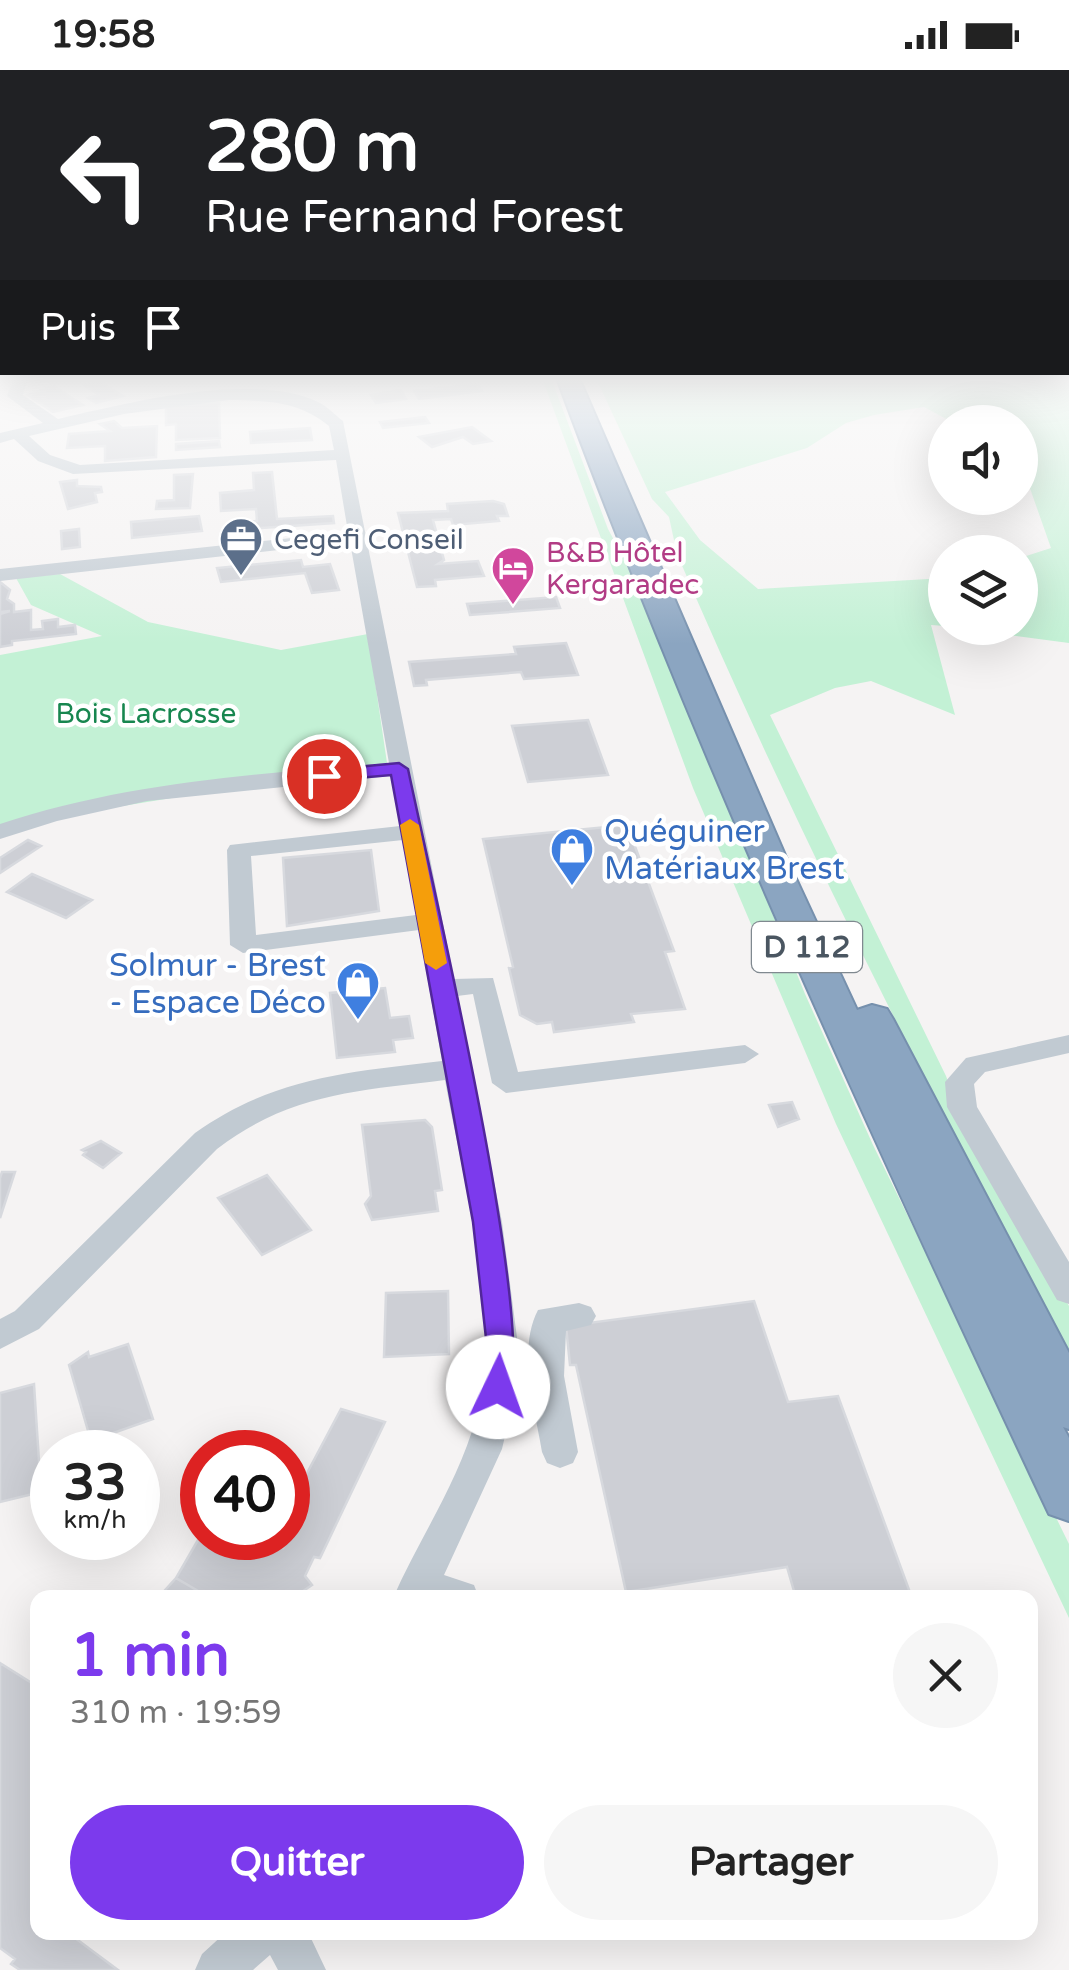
<!DOCTYPE html>
<html lang="fr">
<meta charset="utf-8">
<style>
body{margin:0;font-family:"Varela Round",sans-serif;background:#f6f6f6;color:#222;height:100vh;display:flex;flex-direction:column;font-size:38px;white-space:nowrap}
*{box-sizing:border-box;margin:0}
p{font-size:32px;color:#767676}
.icon{flex:none;width:55px;height:55px;fill:none;stroke:currentColor;stroke-width:2;stroke-linecap:round;stroke-linejoin:round}
.map{position:relative;flex:1;overflow:hidden}
.details{position:absolute;left:30px;top:1520px;width:1008px;height:350px;display:flex;flex-direction:column;background:#fff;border-radius:20px;box-shadow:0 10px 40px #0002}
.details>*{flex:none}
.top-card{position:absolute;left:0px;top:0px;width:1070px;height:305px;box-shadow:0 10px 40px #0002;background:#202124;color:#fff;overflow:hidden}
.fabs{position:absolute;left:928px;top:335px;display:grid;gap:20px}
.fabs a{display:grid;place-items:center;width:110px;height:110px;border-radius:50%;background:#fff;box-shadow:0 10px 40px #0002;font-size:50px}
.speed{position:absolute;left:30px;top:1360px;display:flex;gap:20px;font-size:50px;font-weight:700;text-align:center}
.speed>*{display:grid;place-content:center;width:130px;height:130px;border-radius:50%;background:#fff;box-shadow:0 10px 40px #0002;line-height:1}
.speed small{font-size:25px;font-weight:400}
.speed .limit{border:15px solid #d22;background:#fff;color:#111}
.pin{position:absolute;display:grid;place-items:center;width:85px;height:85px;color:#fff;margin:-42px;border:5px solid #fff;border-radius:50%;box-shadow:0 2px 10px #0007}
.me{position:absolute;width:110px;margin:-55px;rotate:3deg;stroke-linejoin:round;filter:drop-shadow(0 0 8px #0008)}
.turn{display:flex;align-items:center;gap:35px;height:210px;padding:0 40px;font-size:45px}
.turn .icon{width:130px;height:130px;stroke-width:2.5}
.turn b{display:block;font-size:70px;line-height:85px}
.then{display:flex;align-items:center;height:95px;padding:0 40px;background:#0003;gap:20px;font-size:38px}
.round{display:grid;place-items:center;flex:none;width:105px;height:105px;border-radius:52px;background:#f6f6f6}
.headline{display:flex;align-items:center;justify-content:space-between;height:170px;padding:0 40px}
h1{font-size:60px;font-weight:700;line-height:75px;color:#7c3aed}
.button{display:flex;gap:20px;margin-top:auto;padding:20px 40px}
.button a{flex:1;height:115px;border-radius:60px;background:#7c3aed;color:#fff;font-size:40px;font-weight:700;line-height:115px;text-align:center}
.button a+a{background:#f6f6f6;color:#222}
.status{display:flex;justify-content:space-between;align-items:center;height:70px;padding:0 50px;background:#fff;direction:ltr}
.status svg{height:28px;fill:currentColor}
.map>svg:first-child{display:block}
.green{fill:#c3f1d5}
.building{fill:#cdcfd5;stroke:#d7d9de;stroke-width:2.5}
.lines{fill:none;stroke-linecap:round;stroke-linejoin:round}
.highway-casing{stroke:#7690ad;stroke-width:4}
.minor{fill:#c1cad2;fill-rule:evenodd}
.highway{fill:#8ba5c1;fill-rule:evenodd}
.route{fill:#7c3aed;stroke:#51269a;stroke-width:2.5}
.slow{fill:#f59e0b}
.labels{text-anchor:middle;stroke-width:9;stroke-linejoin:round;paint-order:stroke}
.far-service-label{font-size:28px;fill:#4e5e75;stroke:#fff;text-anchor:start}
.far-hotel-label{font-size:28px;fill:#b23c85;stroke:#fff;text-anchor:start}
.far-park-label{font-size:28px;fill:#17864f;stroke:#fff}
.shield{fill:#fff;stroke:#808990;stroke-width:2.5}
.shield-label{font-size:30px;font-weight:bold;fill:#4a5661}
.shop-label{font-size:32px;fill:#366cbe;stroke:#fff;text-anchor:start}
</style>
<div class="status"><b>19:58</b><svg viewBox="0 0 49 12"><path d="M0 12V9h3v3zM5 12V6h3v6zM10 12V3h3v9zM15 12V0h3v12zM26 1h20v11H26zM47 4h2v5h-2z"/></svg></div>
<div class="map">
<svg width="1069" height="1900" viewBox="0 0 1069 1900">
<rect width="100%" height="100%" fill="#f5f3f3"/>
<path class="green" d="M542 308H551L608 459 641 520 805 924 873 1075 1069 1474V1548L836 1054 693 718Z
M596 308H1069V573L954 558H1020V488L1051 478 1020 390V352H952L924 337 874 345 846 353 807 378 665 422 700 470 758 519 945 508V556L931 555 955 645 871 611 835 618 770 645 946 1006 965 1059 1069 1236V1280C927 1020 794 756 677 484L669 447 652 429Z
M60 504 148 552 281 580 368 564 387 693 0 756V585L102 566 31 535 16 508Z"/>
<path class="building" d="M100 312 123 326 96 333 88 328 99 325 84 315Z
M477 314 482 321 419 329 414 321Z
M54 316 72 328 83 335 53 342 28 325Z
M401 320 406 329 376 333 371 325Z
M219 333 220 368 176 370V354L166 355V336Z
M425 347 429 353 383 358 380 352Z
M114 351 122 358 157 356 156 387 105 391V376L67 378 69 364 110 361 100 354Z
M472 357 491 371 473 374 463 367 432 377 419 367Z
M310 358 312 370 251 373 250 362Z
M219 371 220 377 176 380V374Z
M272 402 277 449 333 446 334 453 233 460V452L257 451 256 439 221 441 220 423 254 420 253 403Z
M193 404 190 438 156 439 157 431 174 430V405Z
M77 410V416L101 417 102 422 95 423 97 432 68 439 60 412Z
M493 431 504 434 508 446H497L499 451 453 455 451 449 433 450 444 490 438 494 478 491 484 506 435 510 436 516 417 517 398 443 448 441 447 434Z
M199 446 202 461 132 468 131 452Z
M79 459 80 477 62 479 61 461Z
M301 490 303 497 330 494 339 520 312 523 305 503 221 512 217 498Z
M0 512 10 520 7 529 14 534V542L31 540V560L43 559 42 551 58 549V557L75 555 76 564 12 571V575L0 577V544L10 541 0 542Z
M556 527 560 538 470 545 467 534Z
M566 573 578 605 524 609 521 602 426 610 427 615 414 616 409 592 516 584 514 577Z
M588 650 608 705 528 712 512 656Z
M627 755 674 881 665 882 685 939 631 944 634 952 554 962 552 952 537 954 520 945 509 898 513 897 483 769Z
M28 770 41 776 0 803V788Z
M371 780 379 841 287 856 283 788Z
M32 804 92 830 66 848 7 822Z
M385 918 390 948 409 946 413 968 393 970 395 982 337 988 330 923Z
M792 1032 799 1049 778 1057 769 1035Z
M425 1050 432 1057 442 1120 435 1121 438 1141 372 1150 365 1134 371 1126 362 1055Z
M101 1071 121 1083 103 1098 83 1085 86 1082 82 1080Z
M2 1102H15L0 1148V1108Z
M267 1105 311 1160 262 1185 218 1128Z
M448 1221 449 1284 384 1287 386 1223Z
M754 1231 788 1332 838 1326 912 1528H796L787 1497 626 1522 576 1295H570L566 1256Z
M128 1274 153 1349 91 1371 69 1295 88 1282 89 1287Z
M34 1314 41 1422 0 1432V1323Z
M341 1339 385 1352 320 1488 314 1487 305 1506 312 1515 293 1528H210L176 1508 202 1463V1468H221L219 1474 245 1482 252 1469 283 1478 287 1471 272 1468H288V1439Z
M176 1508 210 1528H158Z
M0 1593 38 1617V1862H67L118 1900H20L11 1894 15 1889 0 1878Z"/>
<g class="lines">
<g class="highway-casing">
<path id="highway" d="M557 308H579L785 785 857 940 872 935 887 939 893 949 1069 1283V1359L1063 1357 1069 1368V1451L1049 1444C873 1070 700 695 557 308Z"/>
</g>
<path class="minor" d="M14 308H28L23 325 58 349C127 333 252 301 318 332 327 336 335 345 343 351L454 909 493 908 518 1002 745 975 759 984 745 993 506 1023 492 1013 473 924 457 926 502 1152 519 1283 517 1315 502 1379 444 1505 474 1515 479 1528H393C420 1467 458 1413 476 1348 503 1247 463 1112 445 1010 358 1021 290 1023 217 1079L39 1259 0 1279V1249L15 1241 195 1063C273 1007 350 1002 442 991L419 860 243 883 230 875 227 780 230 775 400 756 391 706 147 731 57 751 0 769V754C127 712 257 704 389 693L350 472 0 511V499L348 462 336 390 73 404 38 391 14 369 0 373V363L43 353 7 326ZM229 330C268 331 298 331 329 356L334 380 80 395 50 385 29 366 124 344ZM403 770 416 845 256 865 251 786Z
M1069 965V983L985 1002 974 1014 977 1037 1069 1192V1234L1057 1230 947 1037 945 1012 966 988Z
M579 1233 591 1237 596 1246 591 1255 566 1261 564 1306 578 1382 573 1393 560 1398 547 1393 542 1382C535 1340 517 1280 538 1240Z
M226 1862H308L326 1900H278L270 1885 253 1900H195L202 1884Z"/>
<use href="#highway" class="highway"/>
</g>
<linearGradient id="sky" x2="0" y2="1"><stop stop-color="#85c3ea"/><stop offset="0.54" stop-color="#fafafa"/><stop offset="1" stop-color="#fafafa" stop-opacity="0"/></linearGradient>
<rect width="1069" height="574" fill="url(#sky)"/>
<path class="route" d="M399 693 408 699C428 796 539 1262 508 1325L498 1329 487 1325 483 1317 488 1286 473 1152 391 705 324 711 315 706 324 700Z"/>
<path class="slow" d="M410 749 419 755 447 893 436 900 425 893 400 755Z"/>
<defs>
<g id="office-pin" transform="scale(2.25)"><path d="M0 17L-7.5 6A9.5 9.5 0 1 1 7.5 6Z" fill="#5c6f8a" stroke="#fff"/><path d="M-6-3h4V-5.5h4V-3h4V5H-6ZM-1-4.5V-3h2v-1.5ZM-6 0V1H6V0Z" fill="#fff"/></g>
<g id="hotel-pin" transform="scale(2.25)"><path d="M0 17L-7.5 6A9.5 9.5 0 1 1 7.5 6Z" fill="#d1479c" stroke="#fff"/><path d="M-6-4.5h1.5V1H6V5H4.5V3h-9V5H-6ZM-4 0a1.8 1.8 0 1 1 3.6 0ZM.5 0V-2.5h3Q6-2.5 6 0Z" fill="#fff"/></g>
<g id="shop-pin" transform="scale(2.25)"><path d="M0 17L-7.5 6A9.5 9.5 0 1 1 7.5 6Z" fill="#3f7fe0" stroke="#fff"/><path d="M-5-2.5h2.3a2.7 3.5 0 0 1 5.4 0H5L5.5 6h-11ZM-1.5-2.5h3a1.5 2.3 0 0 0-3 0Z" fill="#fff"/></g>
</defs>
<g fill-rule="evenodd">
<use href="#office-pin" x="241" y="469"/>
<use href="#hotel-pin" x="513" y="498"/>
<use href="#shop-pin" x="572" y="779"/>
<use href="#shop-pin" x="358" y="913"/>
</g>
<g class="labels">
<g class="far-service-label">
<text x="274" y="479">Cegefi Conseil</text>
</g>
<g class="far-hotel-label">
<text x="546" y="492">B&amp;B Hôtel<tspan x="546" dy="32">Kergaradec</tspan></text>
</g>
<g class="far-park-label">
<text x="146" y="653">Bois Lacrosse</text>
</g>
<rect class="shield" x="752" y="852" width="110" height="50" rx="8"/>
<g class="shield-label">
<text x="807" y="887">D 112</text>
</g>
<g class="shop-label">
<text x="604" y="772">Quéguiner<tspan x="604" dy="37">Matériaux Brest</tspan></text>
<text x="326" y="906" text-anchor="end">Solmur - Brest<tspan x="326" dy="37">- Espace Déco</tspan></text>
</g>
</g>
</svg>
<div class="fabs">
<a><svg class="icon" aria-label="sound" viewBox="0 0 24 24"><path d="M4 9h4l5-4v14l-5-4H4zM17 9q2 3 0 6"/></svg></a>
<a><svg class="icon" aria-label="layers" viewBox="0 0 24 24"><path d="M12 4l9 5-9 5-9-5zM3 14l9 5 9-5"/></svg></a>
</div>
<div class="speed"><div>33<small>km/h</small></div><div class="limit">40</div></div>
<div class="pin" style="left:324px;top:706px;background:#d93025"><svg class="icon" aria-label="arrive" viewBox="0 0 24 24"><path d="M6 21V4h12l-3 4 3 4H6"/></svg></div>
<svg class="me" style="left:498px;top:1317px" viewBox="-20 -20 40 40"><circle r="19" fill="#fff"/><path d="M0-13L10 11 0 6-10 11z" fill="#7c3aed"/></svg>
<div class="top-card">
<div class="turn"><svg class="icon" aria-label="left" viewBox="0 0 24 24"><path d="M17 20v-9H6M10 6l-5 5 5 5"/></svg><div><b>280 m</b>Rue Fernand Forest</div></div>
<div class="then">Puis<svg class="icon" aria-label="arrive" viewBox="0 0 24 24"><path d="M6 21V4h12l-3 4 3 4H6"/></svg></div>
</div>
<section class="details">
<div class="headline"><div><h1>1 min</h1><p>310 m · 19:59</p></div><a class="round"><svg class="icon" aria-label="close" viewBox="0 0 24 24"><path d="M6 6l12 12M18 6L6 18"/></svg></a></div>
<div class="button"><a>Quitter</a><a>Partager</a></div>
</section>
</div>
